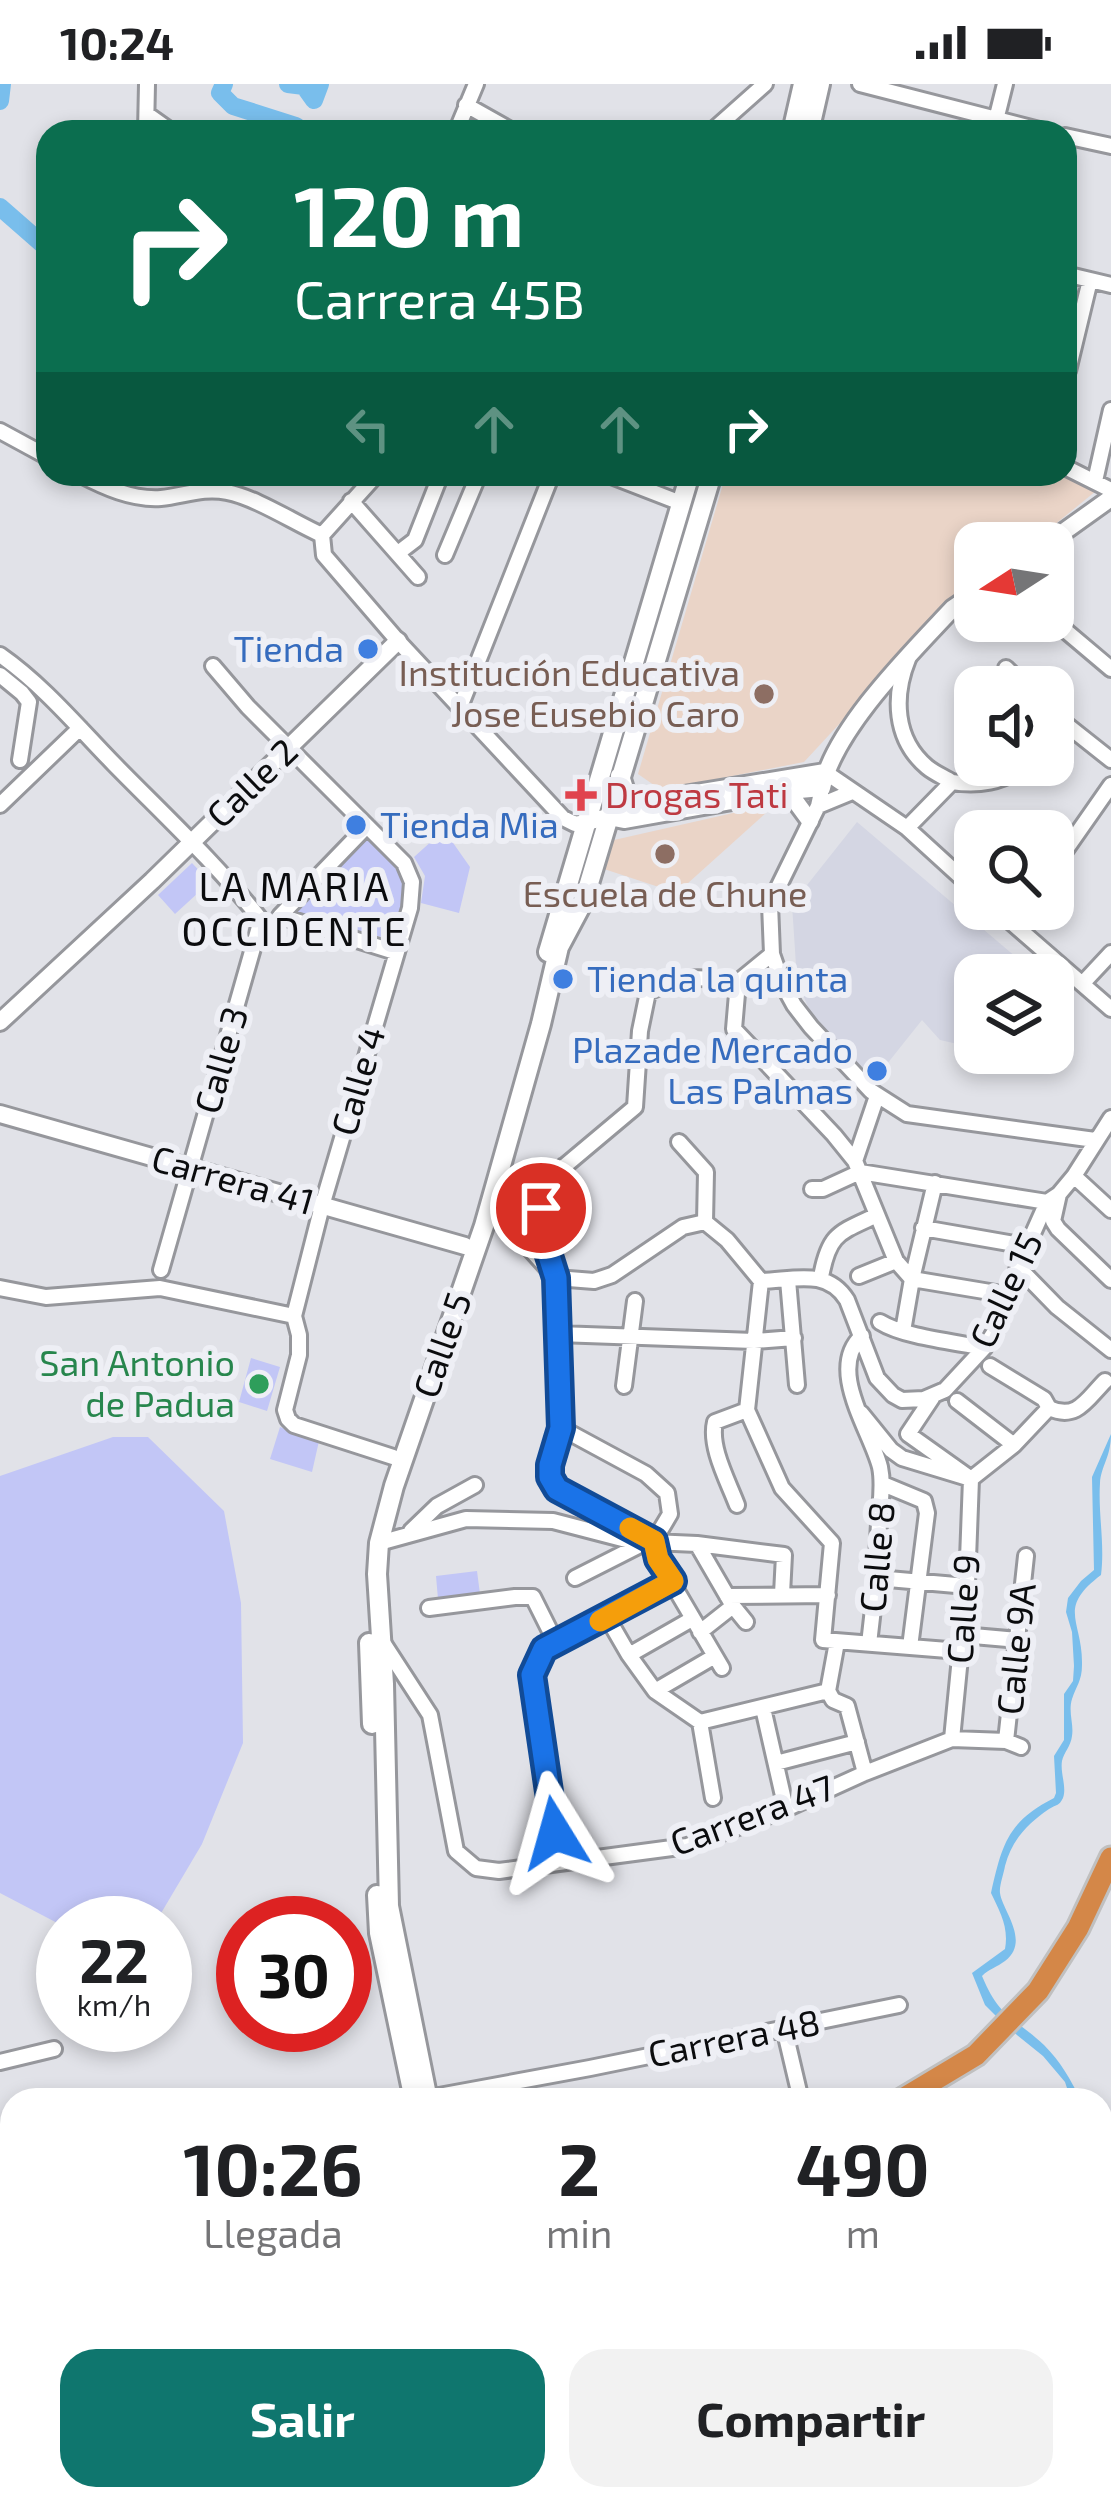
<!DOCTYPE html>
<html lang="es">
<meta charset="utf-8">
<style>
body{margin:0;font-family:"Exo 2",sans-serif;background:#f2f2f2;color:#202124;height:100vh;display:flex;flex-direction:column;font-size:45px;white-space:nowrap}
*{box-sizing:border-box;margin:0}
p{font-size:39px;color:#757577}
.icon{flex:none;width:66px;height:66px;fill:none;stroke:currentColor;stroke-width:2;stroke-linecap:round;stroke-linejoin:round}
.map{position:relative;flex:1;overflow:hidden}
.details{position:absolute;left:0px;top:2004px;width:1113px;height:423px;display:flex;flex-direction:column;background:#fff;border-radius:36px 36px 0 0;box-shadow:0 6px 18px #0003}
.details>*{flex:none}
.top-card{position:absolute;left:36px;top:36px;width:1041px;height:366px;border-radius:36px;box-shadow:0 6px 18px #0003;background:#0b6e4f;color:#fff;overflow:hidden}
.needle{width:78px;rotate:258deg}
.controls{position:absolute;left:954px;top:438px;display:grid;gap:24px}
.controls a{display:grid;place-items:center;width:120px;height:120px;border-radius:24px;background:#fff;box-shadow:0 6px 18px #0003;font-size:60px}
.speed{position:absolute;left:36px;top:1812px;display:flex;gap:24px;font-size:60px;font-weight:700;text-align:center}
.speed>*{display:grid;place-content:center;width:156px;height:156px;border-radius:50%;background:#fff;box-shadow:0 6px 18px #0003;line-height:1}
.speed small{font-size:30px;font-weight:400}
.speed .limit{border:18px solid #d22;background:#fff;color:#111}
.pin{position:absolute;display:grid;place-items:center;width:102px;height:102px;color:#fff;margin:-51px;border:6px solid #fff;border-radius:50%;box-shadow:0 3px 12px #0007}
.me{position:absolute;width:132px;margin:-66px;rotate:352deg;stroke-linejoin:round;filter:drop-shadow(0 0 9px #0008)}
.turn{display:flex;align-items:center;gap:42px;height:252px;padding:0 60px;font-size:54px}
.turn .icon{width:156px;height:156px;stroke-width:2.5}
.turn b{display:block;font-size:84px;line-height:102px}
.lanes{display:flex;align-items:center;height:114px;padding:0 60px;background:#0003;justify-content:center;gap:60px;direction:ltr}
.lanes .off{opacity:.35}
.eta{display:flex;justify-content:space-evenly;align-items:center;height:204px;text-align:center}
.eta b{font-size:72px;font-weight:700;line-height:84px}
.action{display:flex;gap:24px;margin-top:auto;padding:24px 60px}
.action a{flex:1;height:138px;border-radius:36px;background:#0f766e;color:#fff;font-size:48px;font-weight:700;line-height:138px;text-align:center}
.action a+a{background:#f2f2f2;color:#202124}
.status{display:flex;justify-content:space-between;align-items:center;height:84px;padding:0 60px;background:#fff;direction:ltr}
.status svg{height:33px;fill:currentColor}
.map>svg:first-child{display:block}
.built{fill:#d4d6e3}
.education{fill:#ead4c7}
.green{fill:#c2c6f6}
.water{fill:#79beec}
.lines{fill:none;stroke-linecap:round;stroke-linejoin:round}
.river{stroke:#79beec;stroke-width:18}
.minor-casing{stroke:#96979c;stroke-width:20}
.tertiary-casing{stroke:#96979c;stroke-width:22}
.secondary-casing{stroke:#96979c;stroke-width:24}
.trunk-casing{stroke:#c0c0c0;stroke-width:27}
.minor{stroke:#fff;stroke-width:14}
.tertiary{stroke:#fff;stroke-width:16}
.secondary{stroke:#fff;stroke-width:18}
.trunk{stroke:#d48748;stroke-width:21}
.route-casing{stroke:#114b97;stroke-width:30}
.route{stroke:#1a73e8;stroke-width:21}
.slow{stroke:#f59e0b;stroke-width:21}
.shop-dot{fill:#3f7fe0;stroke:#eeeff5;stroke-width:4.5}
.education-dot{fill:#8d6e63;stroke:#eeeff5;stroke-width:4.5}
.health-dot{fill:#e0444e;stroke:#eeeff5;stroke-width:4.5}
.leisure-dot{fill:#2e9e5b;stroke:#eeeff5;stroke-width:4.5}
.labels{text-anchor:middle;stroke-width:12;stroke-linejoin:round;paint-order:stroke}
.shop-label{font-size:36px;fill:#366cbe;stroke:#eeeff5;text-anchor:end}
.education-label{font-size:36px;fill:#785e54;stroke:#eeeff5;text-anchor:end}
.street-label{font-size:36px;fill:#0b0c0e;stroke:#eeeff5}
.health-label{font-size:36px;fill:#be3a42;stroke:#eeeff5;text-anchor:start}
.leisure-label{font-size:36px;fill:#27864d;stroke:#eeeff5;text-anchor:end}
.neighbourhood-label{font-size:39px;letter-spacing:3px;fill:#0b0c0e;stroke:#eeeff5}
</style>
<div class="status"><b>10:24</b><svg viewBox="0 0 49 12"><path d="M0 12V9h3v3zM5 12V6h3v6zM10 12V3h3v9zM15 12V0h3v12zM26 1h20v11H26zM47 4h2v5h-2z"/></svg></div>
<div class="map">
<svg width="1111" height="2426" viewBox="0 0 1111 2426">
<rect width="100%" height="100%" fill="#e1e2e8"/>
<path class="built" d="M857 738 1037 891H975V964L940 956 922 936 875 995 815 939 797 897 792 820Z"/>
<path class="education" d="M726 390H1060L1096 407 1032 459H975V505L931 541 804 678 661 706 638 690Z
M777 719 677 809 604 785 614 756Z"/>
<path class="green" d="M444 746 470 783 459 829 421 819 425 792 414 773Z
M367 752 395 778 408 799 391 856 296 828Z
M192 779 210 798 175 830 158 811Z
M251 1274 280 1283 267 1327 239 1318Z
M280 1343 319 1357 312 1388 270 1375Z
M113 1353H148L224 1427 241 1519 243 1659 202 1760 157 1836 147 1839H63V1842L0 1809V1392Z
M477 1487 480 1510 438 1515 436 1492Z"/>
<path class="water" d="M1111 1350C1111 1373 1101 1382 1100 1399 1098 1430 1105 1460 1101 1491 1056 1525 1083 1536 1082 1581 1082 1597 1076 1602 1072 1615 1068 1628 1074 1640 1072 1652 1071 1662 1064 1668 1062 1677 1060 1689 1067 1703 1063 1714 1059 1722 1057 1720 1049 1725 1027 1740 1012 1756 1005 1782 1004 1789 999 1802 1000 1809 1002 1826 1031 1857 1005 1877 997 1883 989 1885 982 1892 1000 1935 1014 1933 1044 1961 1061 1978 1070 1995 1081 2016H1071L1065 1998 1043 1972 1007 1943 985 1921 972 1889 1005 1865C1009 1843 1000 1828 991 1809 1002 1761 1007 1738 1054 1714L1056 1709 1054 1672 1064 1656V1610L1073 1597 1074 1582 1072 1548 1066 1528 1068 1514 1081 1497 1094 1486 1092 1393Z"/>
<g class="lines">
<path class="river" d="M224 0 220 9 233 22 296 42 298 48
M288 0 304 2 314 16 320 0
M0 17 2 0
M0 123 48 165"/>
<g class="minor-casing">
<path id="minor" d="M860 0 1047 48
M466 21 514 48
M148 31 172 48
M146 48 147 0
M456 48 476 0
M711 48 765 0
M993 48 1005 0
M1065 52 1111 62
M1065 190 1111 201
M1068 287 1090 196
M0 347 48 373
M1065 383 1111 406
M79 390C104 403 132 416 161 414 183 412 203 403 227 408 257 414 293 438 322 451
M606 390 681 419
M1095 397 1111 326
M351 417 418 493
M322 451 324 471 398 557 563 734 575 740 586 738
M322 451 377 390
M398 469 415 456 441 390
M445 471 479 390
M1053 536 1111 585
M0 571C43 601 78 643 114 680 164 731 217 780 261 836L161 1186
M908 575C893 612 894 655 927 683 934 689 944 693 952 698
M213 582 248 623 404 779 412 798 410 824 322 1122 294 1232 299 1251V1271L285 1326 288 1335 294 1341 393 1373
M1006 584 1025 603
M0 591 22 609 29 618 20 676
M460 623 552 390
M1053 630 1111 676
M825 688 907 744 975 806
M822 704 818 722 770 820 772 870 782 899 794 921 811 943 871 1007 907 1030 1095 1056
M0 721 80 644
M818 722 852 708
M367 742 280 832 395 868
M907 744 952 698C976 702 1005 699 1023 681
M1053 784 1111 701
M996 825 1111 925
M738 898 734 945 834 1051 855 1077 896 1177 912 1195 1008 1211
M1083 899 1111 869
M679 1058 706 1088 705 1138
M855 1077 877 1012
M564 1082C557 1094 545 1109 542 1122 536 1143 553 1174 556 1195 563 1240 559 1289 560 1334 562 1360 541 1380 557 1405L649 1454
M1074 1092 1111 1126
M812 1105H823L860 1088 1047 1118
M1059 1110 1053 1137 1058 1145 1111 1196
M489 1122 510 1128 635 1023 640 947 648 908C685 891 698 892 738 898L772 870
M510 1128 530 1165 556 1194 594 1197 612 1191 683 1143 705 1138
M705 1138 727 1156 761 1197
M923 1144 1026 1162
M1018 1183 1057 1223 1111 1266
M859 1192 896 1177
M821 1193C829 1149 839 1149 877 1131
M788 1196 797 1301
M761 1197C794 1196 827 1184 847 1216L877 1294 893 1311 902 1316 924 1315 945 1306 984 1264 1000 1239 1018 1183 1047 1118 1059 1110 1074 1092 1111 1034
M761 1197 747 1326 782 1404 832 1459 823 1556 960 1567
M0 1204 46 1213 160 1204 294 1232
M880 1238C904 1253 955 1258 984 1264
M903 1247 912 1195 935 1099
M558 1250 754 1257 794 1254
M862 1252C826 1285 871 1347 880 1383 884 1402 880 1420 879 1439 877 1480 874 1520 869 1560
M990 1282 1044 1315 1049 1324
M624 1302 635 1217
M932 1314 908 1350 967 1392
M957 1317 1014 1361
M1049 1324C1077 1337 1087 1315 1105 1297
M861 1329 891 1366 902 1374 971 1395
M561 1344 646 1390 667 1409 670 1430 654 1457
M971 1395 1014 1361 1049 1324
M883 1400 924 1417 927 1429 910 1563
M737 1421C728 1397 709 1363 715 1338L747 1326
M411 1447 437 1422 475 1401
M654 1457 658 1475 722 1584
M379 1459 466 1435 553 1437 630 1457 697 1460 784 1471 782 1510
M697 1460 733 1522 746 1538
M575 1494 646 1458
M877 1494 967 1502
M727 1512 828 1511
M429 1524 515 1513H533L555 1557
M607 1533 629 1571 655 1607 700 1638
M700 1548 733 1522
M962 1551 1019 1556
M382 1557 430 1631 456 1767 476 1784 499 1787 687 1762 786 1725 865 1689 952 1655 1006 1657 1021 1663
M629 1571 692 1535
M655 1607 715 1572
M828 1607 833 1616 847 1622 865 1689
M828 1607 837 1558
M763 1624 786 1725
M700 1638 828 1607
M700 1638 713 1714
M952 1655 967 1502 971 1395
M1006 1657 1026 1472
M776 1679 857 1658
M559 1778 532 1591 544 1565 555 1557 580 1547 673 1497
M784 1944 801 2016
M0 1978 54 1965
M428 2014 590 1984 899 1921
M1101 2043 1107 2045 1111 2055
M1101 2080 1111 2068
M272 2415 274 2426
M378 2415 380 2426
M220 2426 245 2415
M853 2426V2415"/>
</g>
<g class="tertiary-casing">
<path id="tertiary" d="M1048 459 1111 414
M788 707 810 737
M609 733 623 721 825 688
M586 738 609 733 624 736 788 707 822 704C834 645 911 569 953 524L975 509
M0 938 152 797 398 557
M0 1030 465 1162"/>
</g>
<g class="secondary-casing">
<path id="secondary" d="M792 48 803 0
M809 48 820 0
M620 692 625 708 639 718
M548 868 690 390
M369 1559 372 1640
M377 1811 379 1849 414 2016
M428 2016 389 1822 384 1600 377 1490 379 1459 394 1402 484 1142 541 940 559 863 584 816 712 390
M496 2426V2415"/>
</g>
<g class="trunk-casing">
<path id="trunk" d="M901 2016 976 1971 1038 1907 1078 1844 1111 1774
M0 2217 12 2214"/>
</g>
<use href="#minor" class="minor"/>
<use href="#tertiary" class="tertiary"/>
<use href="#secondary" class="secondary"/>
<use href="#trunk" class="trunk"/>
</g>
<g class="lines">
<g class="route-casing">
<path id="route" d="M541 1124 545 1159 556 1194 561 1344 550 1381V1393L557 1405 654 1457 658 1475 673 1497 544 1565 532 1591 555 1749"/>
</g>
<use href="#route" class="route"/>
<path class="slow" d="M600 1537 673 1497 658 1475 654 1457 630 1444"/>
</g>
<g class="shop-dot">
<circle cx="368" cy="565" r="12"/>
<circle cx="356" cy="741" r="12"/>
<circle cx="563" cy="895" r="12"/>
<circle cx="877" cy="987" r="12"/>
</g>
<g class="education-dot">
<circle cx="764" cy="610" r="12"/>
<circle cx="665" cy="770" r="12"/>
</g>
<path class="health-dot" d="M575 693h12v12h12v12h-12v12h-12v-12h-12v-12h12z"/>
<circle class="leisure-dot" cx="259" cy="1300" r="12"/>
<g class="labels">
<g class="shop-label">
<text x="344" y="578">Tienda</text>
<text x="380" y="754" text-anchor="start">Tienda Mia</text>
<text x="587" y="908" text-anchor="start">Tienda la quinta</text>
<text x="853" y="979">Plazade Mercado<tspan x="853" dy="41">Las Palmas</tspan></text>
</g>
<g class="education-label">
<text x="740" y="602">Institución Educativa<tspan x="740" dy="41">Jose Eusebio Caro</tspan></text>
<text x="665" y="823" text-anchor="middle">Escuela de Chune</text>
</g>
<g class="street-label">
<text transform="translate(252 699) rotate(-44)" y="13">Calle 2</text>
<text transform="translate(221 976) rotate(-74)" y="13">Calle 3</text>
<text transform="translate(358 997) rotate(-74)" y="13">Calle 4</text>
<text transform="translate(233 1096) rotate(16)" y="13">Carrera 41</text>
<text transform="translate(1006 1206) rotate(-65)" y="13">Calle 15</text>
<text transform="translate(442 1261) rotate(-71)" y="13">Calle 5</text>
<text transform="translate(877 1473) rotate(-85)" y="13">Calle 8</text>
<text transform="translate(963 1525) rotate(-86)" y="13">Calle 9</text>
<text transform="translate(1016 1565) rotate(-84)" y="13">Calle 9A</text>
<text transform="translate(752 1731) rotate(-20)" y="13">Carrera 47</text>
<text transform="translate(734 1954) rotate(-11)" y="13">Carrera 48</text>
</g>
<g class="health-label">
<text x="605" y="724">Drogas Tati</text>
</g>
<g class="leisure-label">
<text x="235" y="1292">San Antonio<tspan x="235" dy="41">de Padua</tspan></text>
</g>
<g class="neighbourhood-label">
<text x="295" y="817">LA MARIA<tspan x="295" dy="45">OCCIDENTE</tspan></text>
</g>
</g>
</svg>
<div class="controls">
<a><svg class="needle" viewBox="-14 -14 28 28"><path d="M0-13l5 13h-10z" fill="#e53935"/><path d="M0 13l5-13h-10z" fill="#757577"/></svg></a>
<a><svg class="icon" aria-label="sound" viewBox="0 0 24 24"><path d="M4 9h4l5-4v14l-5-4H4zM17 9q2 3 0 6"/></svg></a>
<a><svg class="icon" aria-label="search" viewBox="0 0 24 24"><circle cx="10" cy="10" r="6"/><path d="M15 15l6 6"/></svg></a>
<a><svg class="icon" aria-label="layers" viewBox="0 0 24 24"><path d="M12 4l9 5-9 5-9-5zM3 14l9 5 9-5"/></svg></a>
</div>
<div class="speed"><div>22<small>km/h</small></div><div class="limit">30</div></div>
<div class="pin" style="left:541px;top:1124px;background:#d93025"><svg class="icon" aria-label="arrive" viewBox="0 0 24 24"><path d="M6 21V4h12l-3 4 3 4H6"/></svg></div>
<svg class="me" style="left:555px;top:1749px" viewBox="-20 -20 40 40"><path d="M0-17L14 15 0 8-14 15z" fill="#1a73e8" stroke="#fff" stroke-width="4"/></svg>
<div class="top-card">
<div class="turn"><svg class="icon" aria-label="right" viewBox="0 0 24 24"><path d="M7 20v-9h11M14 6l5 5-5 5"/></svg><div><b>120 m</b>Carrera 45B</div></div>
<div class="lanes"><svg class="icon off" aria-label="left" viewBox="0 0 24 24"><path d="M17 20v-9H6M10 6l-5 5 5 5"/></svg><svg class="icon off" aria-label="ahead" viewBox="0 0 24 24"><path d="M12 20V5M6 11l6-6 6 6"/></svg><svg class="icon off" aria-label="ahead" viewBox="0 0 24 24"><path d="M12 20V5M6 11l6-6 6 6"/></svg><svg class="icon" aria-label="right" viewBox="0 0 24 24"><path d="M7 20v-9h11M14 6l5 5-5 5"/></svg></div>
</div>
<section class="details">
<div class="eta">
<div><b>10:26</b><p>Llegada</p></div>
<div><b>2</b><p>min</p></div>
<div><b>490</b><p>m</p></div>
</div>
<div class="action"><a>Salir</a><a>Compartir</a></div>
</section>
</div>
